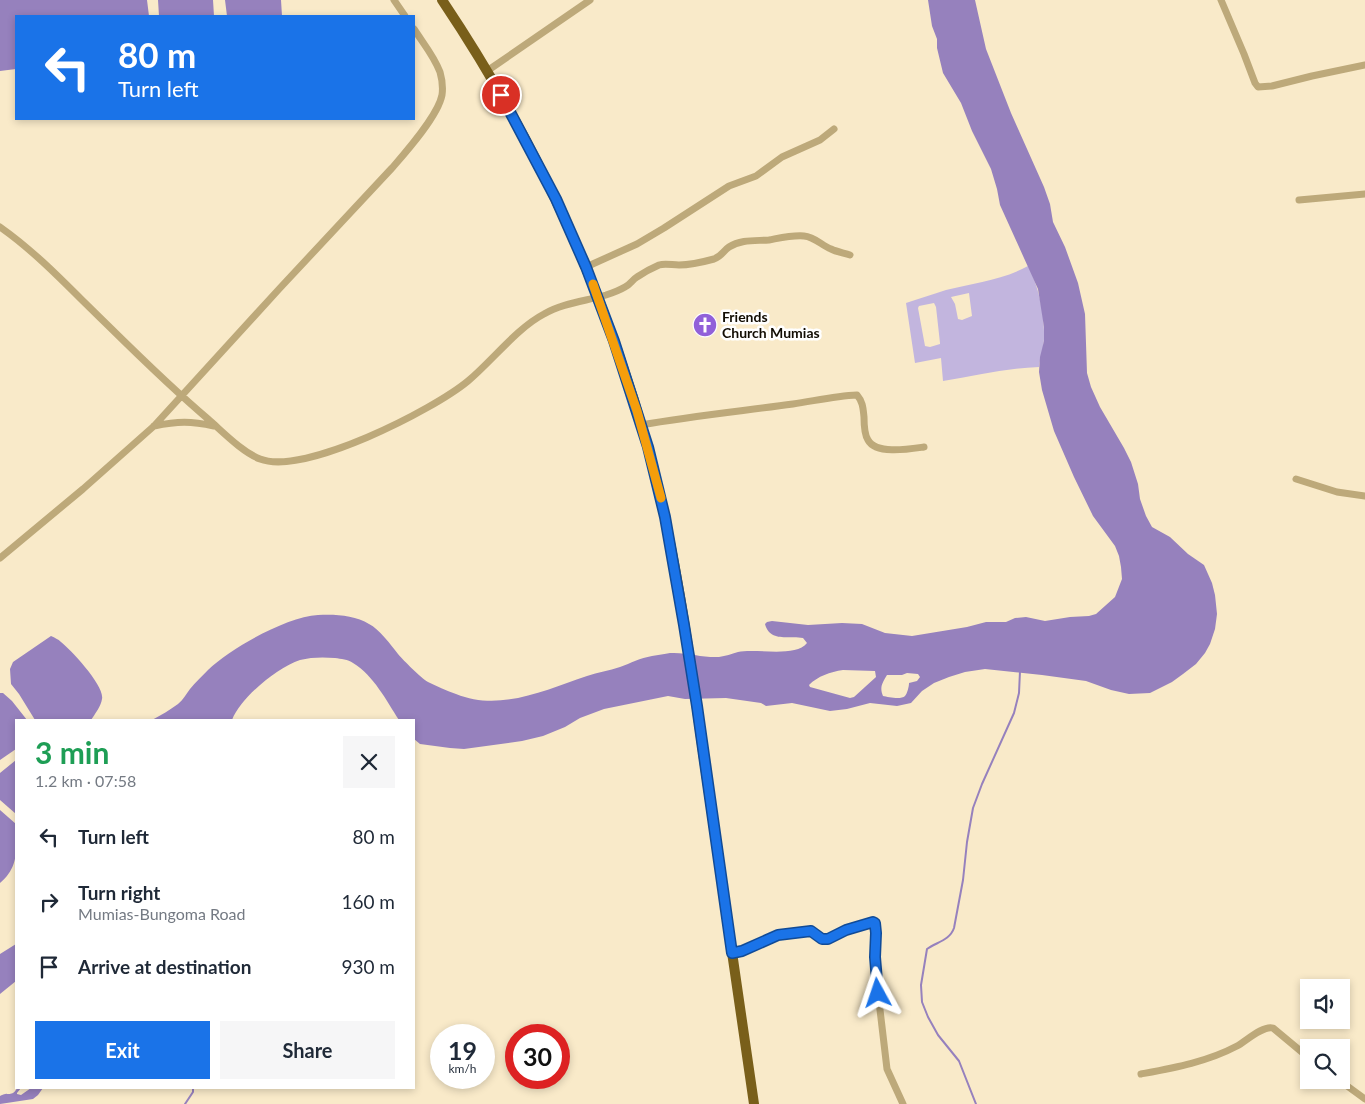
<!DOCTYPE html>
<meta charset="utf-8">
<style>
body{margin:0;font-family:Lato,sans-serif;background:#f6f6f7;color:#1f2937;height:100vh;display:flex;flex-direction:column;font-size:19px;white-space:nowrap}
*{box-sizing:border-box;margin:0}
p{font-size:16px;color:#747a83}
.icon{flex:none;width:28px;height:28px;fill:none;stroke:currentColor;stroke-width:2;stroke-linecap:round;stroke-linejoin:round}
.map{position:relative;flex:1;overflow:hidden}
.panel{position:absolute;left:15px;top:719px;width:400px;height:370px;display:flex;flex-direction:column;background:#fff;border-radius:0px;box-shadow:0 2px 8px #0003}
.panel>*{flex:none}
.top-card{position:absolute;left:15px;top:15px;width:400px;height:105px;border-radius:0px;box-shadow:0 2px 8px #0003;background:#1a73e8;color:#fff;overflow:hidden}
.controls{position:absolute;left:1300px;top:979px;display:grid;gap:10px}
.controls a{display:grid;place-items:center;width:50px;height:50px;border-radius:0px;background:#fff;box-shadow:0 2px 8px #0003;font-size:25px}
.speed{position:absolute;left:430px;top:1024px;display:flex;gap:10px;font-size:25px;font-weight:700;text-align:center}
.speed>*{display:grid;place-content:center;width:65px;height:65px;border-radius:50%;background:#fff;box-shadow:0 2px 8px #0003;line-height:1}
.speed small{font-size:12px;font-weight:400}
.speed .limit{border:8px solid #d22;background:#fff;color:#111}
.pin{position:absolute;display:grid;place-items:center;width:42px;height:42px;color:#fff;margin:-21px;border:2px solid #fff;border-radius:50%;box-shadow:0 1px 5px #0007}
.me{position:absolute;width:55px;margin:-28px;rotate:355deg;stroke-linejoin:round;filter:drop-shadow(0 0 4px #0008)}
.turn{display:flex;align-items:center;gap:18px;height:105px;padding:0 20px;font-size:22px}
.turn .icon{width:65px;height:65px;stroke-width:2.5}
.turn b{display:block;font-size:35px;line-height:42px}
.round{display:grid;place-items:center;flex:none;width:52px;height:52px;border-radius:0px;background:#f6f6f7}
.headline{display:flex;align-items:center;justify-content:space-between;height:85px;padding:0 20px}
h1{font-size:30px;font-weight:700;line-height:38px;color:#1e9e55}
.cta{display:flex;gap:10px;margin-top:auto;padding:10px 20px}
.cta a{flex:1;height:58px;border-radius:0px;background:#1a73e8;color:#fff;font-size:20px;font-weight:700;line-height:58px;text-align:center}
.cta a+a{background:#f6f6f7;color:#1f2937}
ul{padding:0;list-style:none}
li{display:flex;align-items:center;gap:15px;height:65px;padding:0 20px}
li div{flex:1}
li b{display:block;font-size:19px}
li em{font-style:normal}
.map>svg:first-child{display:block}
.green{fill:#c2b5de;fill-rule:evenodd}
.water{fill:#9681bd;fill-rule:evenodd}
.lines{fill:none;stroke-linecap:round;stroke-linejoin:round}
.stream{stroke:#9681bd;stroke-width:2}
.minor{stroke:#bda97a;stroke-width:7}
.highway{stroke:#795f1a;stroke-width:10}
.route-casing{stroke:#114b97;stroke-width:12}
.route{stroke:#1a73e8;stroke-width:9}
.slow{stroke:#f59e0b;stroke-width:9}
.labels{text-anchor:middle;stroke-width:5;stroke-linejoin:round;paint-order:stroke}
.poi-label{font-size:14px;font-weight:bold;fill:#120d03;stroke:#fff;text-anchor:start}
</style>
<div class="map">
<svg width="1365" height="1104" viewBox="0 0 1365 1104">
<rect width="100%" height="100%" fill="#f9eac9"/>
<path class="green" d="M1028 266C1039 287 1045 315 1044 339 1044 348 1040 358 1039 367 1007 368 975 376 943 381L941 358 915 363 906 303C919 299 933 294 946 290 973 283 1003 280 1028 266ZM969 293 972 316 962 320 958 319 955 304 951 297ZM934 303 936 307 940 343V344L930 347 925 346 918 308 919 306Z"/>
<path class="water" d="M0 0H147L149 16H16V69L0 71Z
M158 0H213L214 16H159Z
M225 0H281L282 16H227Z
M928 0H975L986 49 1011 113 1044 187 1050 204 1053 222 1065 247 1078 283 1085 314 1087 373 1091 387 1100 407 1124 448 1131 462 1138 484 1140 499 1146 516 1152 527 1170 537 1188 554 1204 565 1212 583 1215 595 1217 614 1215 629 1210 644 1205 653 1196 664 1183 674 1172 682 1150 693 1129 694 1111 690 1086 681 1042 675 985 669 965 672 949 677 934 683 922 691 911 703 897 706 870 703 847 709 830 711 792 703 766 706 761 703 726 698 685 699 668 696 604 709 580 718 565 727 543 736 522 741 464 749 450 748 420 744 414 739V720H399C386 700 374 676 353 663 348 659 341 659 335 658 324 657 311 657 300 660 277 668 241 697 232 720H152C161 715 170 710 178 704 183 700 186 694 190 689 195 683 202 676 208 670 231 648 286 617 318 615 334 614 355 615 369 624 379 629 391 645 398 654 404 661 420 677 428 682 437 686 447 691 456 694 500 712 545 690 587 676 598 672 609 671 620 667 631 663 640 658 652 656 658 655 665 654 670 653 687 652 703 658 719 657 726 656 731 654 738 652 756 648 795 658 807 643L803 638C790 635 770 643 765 624L767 622 772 621 808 625 842 623 862 624 885 633 912 636 967 627 986 622H1006L1015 618 1026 617 1045 621 1070 617 1089 616 1096 614 1115 597 1122 579 1121 567 1119 556 1115 546 1093 516 1074 477 1054 431 1042 390 1039 372 1040 357 1044 341V327L1038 289 1000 205 997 189 991 169 972 131 961 103 943 73 937 48V39L932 26ZM843 670 875 671 876 677 854 697 850 698 810 687 809 685C818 676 830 672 843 670ZM907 673 918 674 920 677 917 681 909 683C909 687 907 694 905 696 901 700 888 697 883 696 879 687 883 682 887 675H902Z
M51 636C55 638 58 639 61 642 71 650 105 686 102 699 101 706 95 714 91 720H35L19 694 11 684 10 669 13 662Z
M0 693H3L12 701 27 720H16V749L0 760Z
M16 760V814L0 800V773Z
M0 810 16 824C16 848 20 866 0 883Z
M16 944V981L0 994V954Z
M17 1088H21L17 1093V1094L21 1095 31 1088H43L38 1095 33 1099 0 1104V1096C8 1091 12 1098 17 1088Z"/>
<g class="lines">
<path class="stream" d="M185 1104 193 1092V1088
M976 1104 959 1061 938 1035 928 1017 922 1002 921 985 927 949C937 942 950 940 954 928L963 880 967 842 973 808 982 784 1014 713 1019 693 1020 671"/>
<path class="minor" d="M394 0 405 16
M1221 0 1244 54 1255 83 1258 87 1272 86 1312 76 1365 65
M487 71 590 0
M1299 200 1365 194
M0 227C30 248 57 275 83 301 124 341 164 382 208 419 223 432 242 452 260 459 304 476 433 410 468 381 492 361 517 328 544 314 563 303 586 301 606 295 612 293 620 290 625 287 630 285 632 280 637 277 643 273 652 268 659 265 665 263 672 265 679 265 690 265 703 262 714 259 722 256 723 251 729 247 741 239 756 241 769 240 780 238 792 235 804 236 815 237 821 245 831 249 837 252 844 253 850 255
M586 267 637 244 664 228 729 186 756 176 782 157 820 140 834 129
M641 425C691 416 742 411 793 404 814 401 835 396 857 395 863 402 863 408 864 417 864 424 864 434 868 440 876 455 910 449 924 447
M154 426C178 421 191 421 214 426
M1296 479 1337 492 1365 496
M0 558 83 489 154 426 280 288 392 168C406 152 438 116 442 95 443 88 442 79 440 72 434 56 423 43 414 29
M732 953 747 949 778 935 807 931C815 932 820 939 828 939 840 934 862 920 875 923L876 933 875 957 876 976 887 1069 903 1104
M1141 1074C1173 1068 1207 1062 1237 1046 1246 1041 1263 1025 1273 1028L1309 1058
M1339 1080 1365 1099"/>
<path class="highway" d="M442 0C534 137 604 289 648 448 675 547 689 650 703 752 720 869 737 987 754 1104"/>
</g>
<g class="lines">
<g class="route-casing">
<path id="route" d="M501 95 556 199 586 267 614 341 648 447 665 517 684 625 697 706 732 953 742 951 778 935 811 931 822 939H828L846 930 873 922 875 923 876 933 875 957 878 993"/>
</g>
<use href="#route" class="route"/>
<path class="slow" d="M593 284 637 411 661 498"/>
</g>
<defs>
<g id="church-disc" transform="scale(1.25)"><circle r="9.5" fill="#9160d9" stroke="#fff"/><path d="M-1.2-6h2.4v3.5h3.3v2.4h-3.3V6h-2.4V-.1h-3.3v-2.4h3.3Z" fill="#fff"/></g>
</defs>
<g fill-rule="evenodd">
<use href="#church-disc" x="705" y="325"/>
</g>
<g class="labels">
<g class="poi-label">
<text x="722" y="322">Friends<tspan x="722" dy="16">Church Mumias</tspan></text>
</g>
</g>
</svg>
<div class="controls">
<a><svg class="icon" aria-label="sound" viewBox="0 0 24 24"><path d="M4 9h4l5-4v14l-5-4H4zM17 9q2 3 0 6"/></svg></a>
<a><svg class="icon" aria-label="search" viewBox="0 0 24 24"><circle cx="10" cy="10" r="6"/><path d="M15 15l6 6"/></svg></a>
</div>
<div class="speed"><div>19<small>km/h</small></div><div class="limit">30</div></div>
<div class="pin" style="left:501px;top:95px;background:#d93025"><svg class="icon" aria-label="arrive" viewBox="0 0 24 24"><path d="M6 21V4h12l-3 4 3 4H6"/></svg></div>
<svg class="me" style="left:878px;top:993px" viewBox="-20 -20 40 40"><path d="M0-17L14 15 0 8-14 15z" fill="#1a73e8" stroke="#fff" stroke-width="4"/></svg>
<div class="top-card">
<div class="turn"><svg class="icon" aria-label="left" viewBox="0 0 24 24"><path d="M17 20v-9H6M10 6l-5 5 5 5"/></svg><div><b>80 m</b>Turn left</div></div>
</div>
<section class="panel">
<div class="headline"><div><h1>3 min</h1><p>1.2 km · 07:58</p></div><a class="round"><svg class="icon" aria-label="close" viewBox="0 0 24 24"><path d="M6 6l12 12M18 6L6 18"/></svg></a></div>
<ul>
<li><svg class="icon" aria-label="left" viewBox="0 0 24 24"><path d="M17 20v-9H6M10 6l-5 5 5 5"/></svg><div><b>Turn left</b></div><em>80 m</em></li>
<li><svg class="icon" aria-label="right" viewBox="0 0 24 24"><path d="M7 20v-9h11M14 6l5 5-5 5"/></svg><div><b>Turn right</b><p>Mumias-Bungoma Road</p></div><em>160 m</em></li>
<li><svg class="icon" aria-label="arrive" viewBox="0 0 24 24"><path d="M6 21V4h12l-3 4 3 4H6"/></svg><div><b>Arrive at destination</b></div><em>930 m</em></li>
</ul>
<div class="cta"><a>Exit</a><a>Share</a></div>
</section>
</div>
